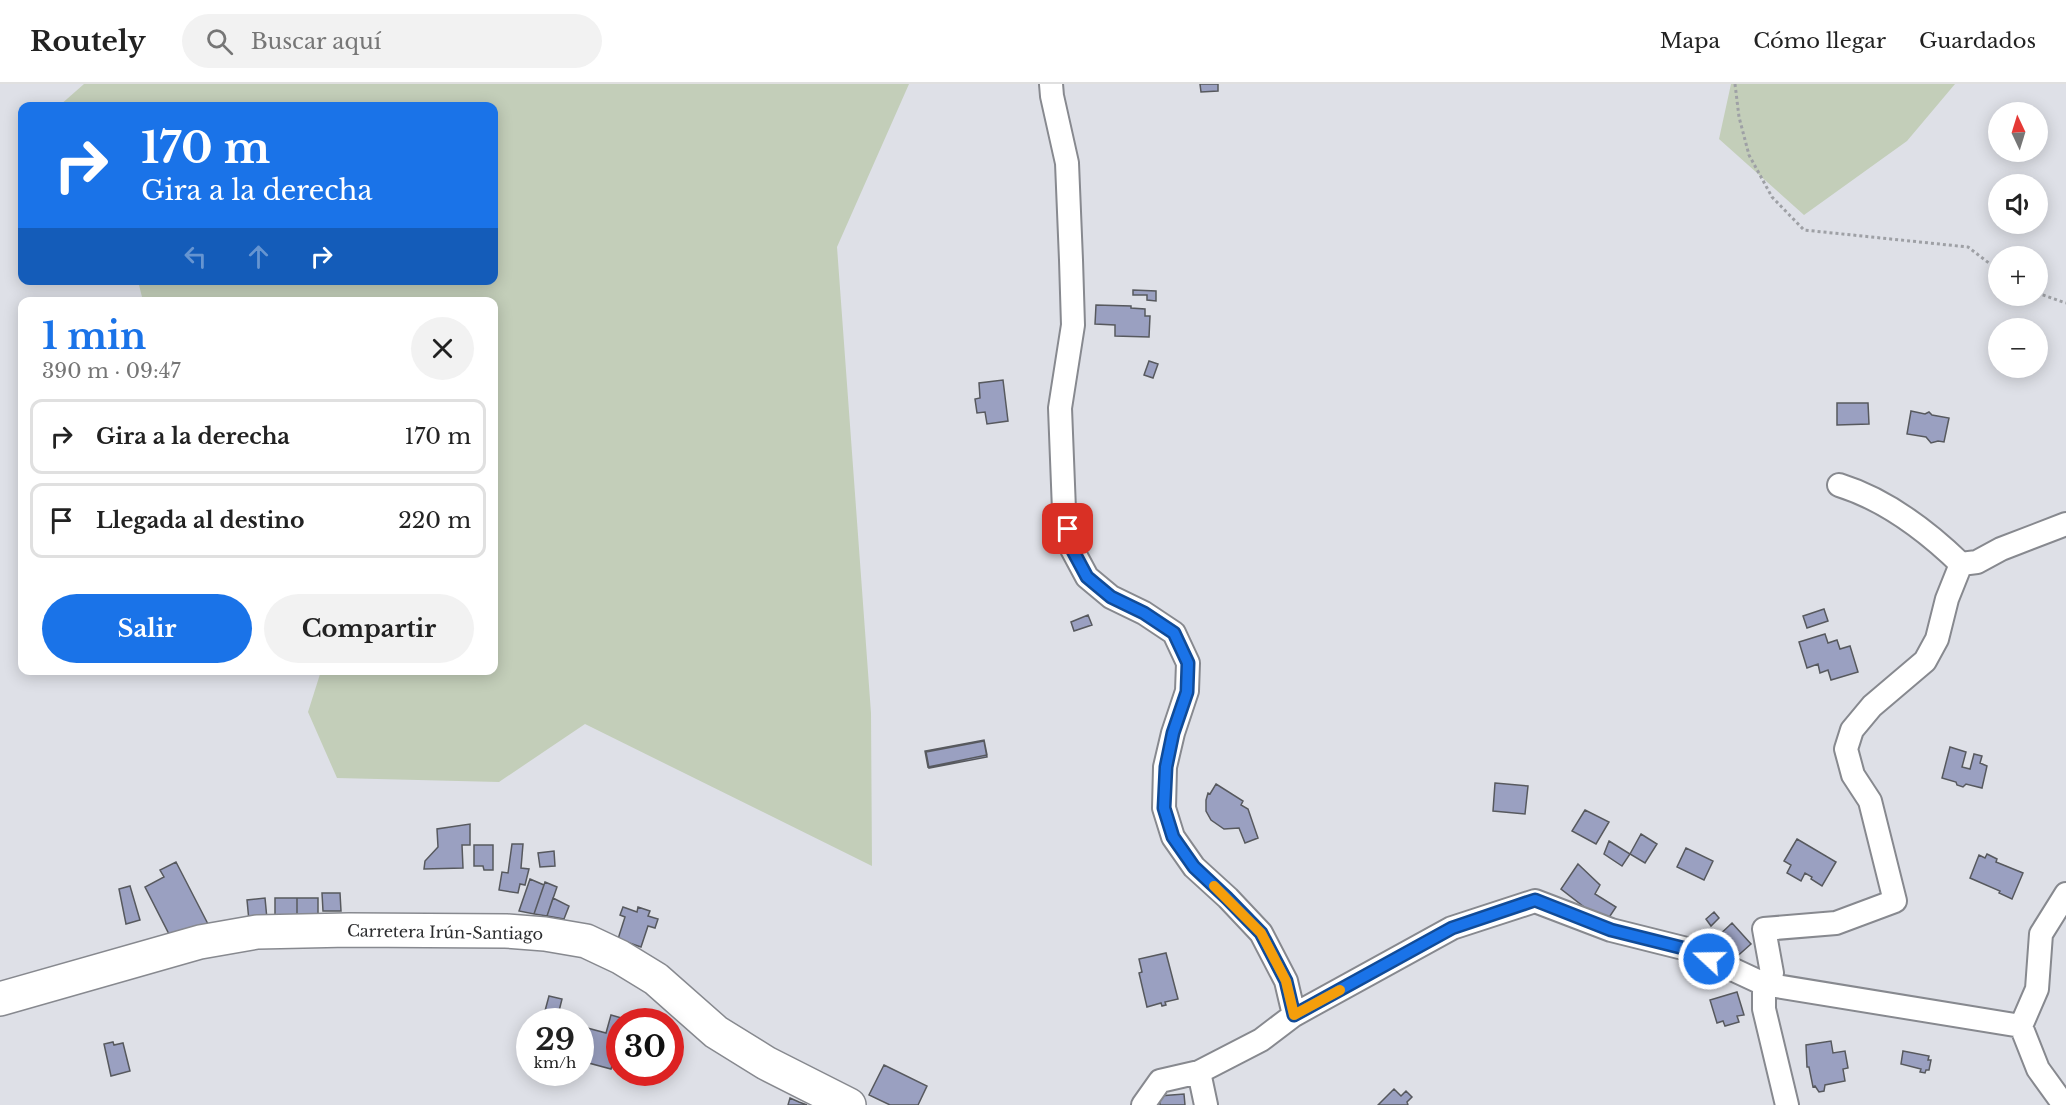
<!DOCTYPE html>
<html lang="es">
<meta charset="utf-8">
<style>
body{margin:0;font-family:"Libre Baskerville",serif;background:#f2f2f2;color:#222;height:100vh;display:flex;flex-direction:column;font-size:22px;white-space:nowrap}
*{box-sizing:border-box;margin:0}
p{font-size:20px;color:#767676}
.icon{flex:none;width:33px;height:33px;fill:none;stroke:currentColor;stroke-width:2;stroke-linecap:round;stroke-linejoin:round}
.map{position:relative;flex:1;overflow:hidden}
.panel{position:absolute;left:18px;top:213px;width:480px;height:378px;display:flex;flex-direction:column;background:#fff;border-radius:12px;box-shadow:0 3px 15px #0003}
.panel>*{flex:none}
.hud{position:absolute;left:18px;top:18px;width:480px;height:183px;border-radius:12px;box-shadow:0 3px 15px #0003;background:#1a73e8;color:#fff;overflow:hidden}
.needle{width:39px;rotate:356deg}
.buttons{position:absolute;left:1988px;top:18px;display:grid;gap:12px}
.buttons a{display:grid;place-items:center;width:60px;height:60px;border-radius:50%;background:#fff;box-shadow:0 3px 15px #0003;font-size:30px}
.speed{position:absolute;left:516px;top:924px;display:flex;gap:12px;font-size:30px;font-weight:700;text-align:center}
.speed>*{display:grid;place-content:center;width:78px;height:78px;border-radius:50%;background:#fff;box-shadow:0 3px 15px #0003;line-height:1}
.speed small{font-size:15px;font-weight:400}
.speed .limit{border:9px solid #d22;background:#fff;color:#111}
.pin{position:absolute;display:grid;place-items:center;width:51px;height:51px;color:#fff;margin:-26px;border-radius:12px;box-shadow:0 3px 9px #0006}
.me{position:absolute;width:66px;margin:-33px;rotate:291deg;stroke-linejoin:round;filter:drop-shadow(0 0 4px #0008)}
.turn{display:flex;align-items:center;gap:21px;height:126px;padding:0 24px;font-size:27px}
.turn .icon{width:78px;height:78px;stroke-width:2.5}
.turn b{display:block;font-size:42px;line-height:51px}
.lanes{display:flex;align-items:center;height:57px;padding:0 24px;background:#0003;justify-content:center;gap:30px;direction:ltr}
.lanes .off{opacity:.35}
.round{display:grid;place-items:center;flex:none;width:63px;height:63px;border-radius:32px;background:#f2f2f2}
.summary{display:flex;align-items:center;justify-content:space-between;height:102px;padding:0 24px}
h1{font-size:36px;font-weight:700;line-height:45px;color:#1a73e8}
.cta{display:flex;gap:12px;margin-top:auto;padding:12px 24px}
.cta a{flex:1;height:69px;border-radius:36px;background:#1a73e8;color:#fff;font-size:24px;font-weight:700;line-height:69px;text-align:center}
.cta a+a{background:#f2f2f2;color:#222}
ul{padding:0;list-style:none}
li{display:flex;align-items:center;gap:18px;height:75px;margin:0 12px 9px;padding:0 12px;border:3px solid #e0e0e0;border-radius:12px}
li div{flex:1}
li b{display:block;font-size:22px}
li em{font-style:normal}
header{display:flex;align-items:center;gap:36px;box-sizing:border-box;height:84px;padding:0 30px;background:#fff;border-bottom:2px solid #e0e0e0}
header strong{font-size:28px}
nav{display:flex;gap:33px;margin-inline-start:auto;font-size:21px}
.search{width:420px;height:54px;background:#f2f2f2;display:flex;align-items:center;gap:15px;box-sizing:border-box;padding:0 21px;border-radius:33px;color:#767676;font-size:22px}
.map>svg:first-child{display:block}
.green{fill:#c3ceb9}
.building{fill:#9aa0c1;stroke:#57595e;stroke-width:1.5}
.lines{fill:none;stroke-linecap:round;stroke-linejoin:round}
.minor-casing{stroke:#87898f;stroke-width:26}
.highway-casing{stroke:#87898f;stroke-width:36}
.path{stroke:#9ea0a5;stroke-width:3;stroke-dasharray:3 3;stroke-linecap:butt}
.minor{stroke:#fff;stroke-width:22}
.highway{stroke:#fff;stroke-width:33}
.route-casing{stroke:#114b97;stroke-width:15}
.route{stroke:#1a73e8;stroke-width:10}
.slow{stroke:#f59e0b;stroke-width:10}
.labels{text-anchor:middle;stroke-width:6;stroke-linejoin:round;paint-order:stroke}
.street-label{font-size:16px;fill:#2b2c2e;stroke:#fff}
</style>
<header>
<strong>Routely</strong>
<div class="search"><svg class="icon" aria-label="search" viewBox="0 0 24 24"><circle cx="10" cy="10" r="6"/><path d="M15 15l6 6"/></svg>Buscar aquí</div>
<nav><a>Mapa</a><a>Cómo llegar</a><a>Guardados</a></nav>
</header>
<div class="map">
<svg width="2066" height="1021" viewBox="0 0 2066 1021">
<rect width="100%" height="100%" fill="#dee0e7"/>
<path class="green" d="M84 0H909L837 163 871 629 872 782 585 640 499 698 337 694 308 628 321 587 494 586V218L143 217 138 197 494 196V22H59Z
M1731 0H1955L1907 57 1804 131 1719 55Z"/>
<path class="building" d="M1200 0H1218V7L1201 8Z
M1133 206 1156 207V217L1147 216V211H1133Z
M1096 221 1131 222V224L1145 225V232H1150L1149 253 1115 252V241L1095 240Z
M1149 277 1158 280 1153 294 1144 291Z
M1003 296 1008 337 987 340 985 328 977 329 975 315 980 314 979 299Z
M1837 319H1868L1869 340 1837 341Z
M1911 327 1925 330 1929 328 1932 331 1949 334 1944 358 1938 357 1931 359 1926 353 1907 350Z
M1824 525 1828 537 1807 544 1803 532Z
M1088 531 1092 541 1074 547 1071 538Z
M1825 550 1828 559 1837 556 1840 565 1850 562 1858 588 1831 596 1828 586 1820 589 1818 580 1807 584 1799 558Z
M984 656 987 671 928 683 925 667Z
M984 657 987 673 929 684 926 668Z
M1950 663 1966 668 1962 683 1970 685 1974 670 1982 672 1980 679 1987 682 1982 704 1966 700 1963 703 1957 701 1956 698 1942 694Z
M1495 699 1528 702 1525 730 1493 727Z
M1216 700 1243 717 1241 721 1248 725 1258 754 1245 759 1239 744 1224 745 1211 736 1206 727V716L1208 709 1210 710Z
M1585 726 1609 738 1596 760 1572 747Z
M470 740V761H462L463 784 424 785 425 777 438 763 437 745Z
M1641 750 1657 760 1645 779 1630 770Z
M1797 755 1836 778 1822 802 1811 795 1812 793 1805 789 1801 797 1787 789 1791 781 1784 777Z
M1609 757 1630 770 1622 782 1604 770Z
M512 760H523L521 784 529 785 525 801 520 800 518 809 499 806 502 788 508 789Z
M474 761H493V786H484L483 782H474Z
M1686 764 1713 777 1704 796 1677 783Z
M554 767 555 782 540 783 538 769Z
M1987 770 1997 775 1996 778 2023 789 2012 815 1999 809 2000 807 1970 794 1979 771 1985 774Z
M176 778 209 842 170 852 145 803 164 793 160 786Z
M1578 780 1600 801 1595 810 1616 823 1606 838 1582 826 1584 823 1561 805Z
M530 795 544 801 534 830 519 827Z
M545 798 557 803 547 832 534 830Z
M130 802 140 836 126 840 119 805Z
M322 809H340L341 827H323Z
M265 814 267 835 249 837 247 816Z
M275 814H297V837H275Z
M297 814H318V836L297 837Z
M553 814 569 822 564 835 547 832Z
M623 823 637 828 638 823 650 827 648 832 658 835 655 844 648 842 641 863 618 855 625 833 620 831Z
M1714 828 1719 834 1711 842 1706 835Z
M1732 839 1751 860 1733 876 1714 856Z
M1166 869 1178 915 1165 918 1166 921 1162 922 1161 919 1147 923 1139 889 1142 888 1139 875Z
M1737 908 1744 931 1737 932 1739 938 1725 942 1723 937 1717 939 1710 916Z
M549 912 562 915 557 935 565 938H542Z
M611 931 625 935 624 938H620V954L611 985 581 977 580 980V942L606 949Z
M1831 957 1833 969 1845 967 1848 984 1843 985 1845 997 1825 1001 1824 1007 1819 1008 1815 1002 1813 1003 1809 983H1807L1806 961Z
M113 958 114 961 123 959 130 987 111 992 104 960Z
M1903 967 1929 972 1928 976H1931L1929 986H1926L1925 989 1920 988 1921 985 1901 980Z
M884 981 927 1002 918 1021H890L869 1011Z
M1394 1005 1401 1012 1406 1007 1412 1013 1407 1018 1408 1021H1378Z
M1184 1010 1185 1021H1160L1159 1012Z
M790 1014 799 1018 807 1021H788Z"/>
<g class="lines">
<g class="minor-casing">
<path id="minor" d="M1051 0 1052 12 1067 79 1071 176 1073 241 1060 324 1064 426 1072 465 1087 493 1111 513 1144 529 1174 549 1188 579 1187 607 1173 649 1165 683 1164 724 1173 753 1194 783 1228 814 1261 849 1286 897 1294 931
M1839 401C1884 415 1927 447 1961 480L1977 478 2001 465 2066 440
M2021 942 2037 905 2041 850 2066 810
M1143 1021 1160 997 1199 988
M1206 1021 1199 988 1261 956 1294 931 1452 844 1535 817 1611 846 1691 866 1764 900 2021 942 2038 985 2064 1021
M1787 1021 1764 925V900L1772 889 1764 845 1836 839 1895 817 1870 717 1853 691 1846 665 1852 646 1872 622 1925 577 1937 555 1947 515 1961 480"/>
</g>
<g class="highway-casing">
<path id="highway" d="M0 915 200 858 257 848 349 846 506 847 545 850 586 857 620 873 656 895 716 948 766 979 849 1021"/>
</g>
<path class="path" d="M1735 0 1739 33 1749 71 1772 113 1804 146 1968 163 1998 186
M2037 209 2066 219"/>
<use href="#minor" class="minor"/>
<use href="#highway" class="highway"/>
</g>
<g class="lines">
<g class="route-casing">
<path id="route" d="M1068 445 1072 465 1087 493 1111 513 1144 529 1174 549 1188 579 1187 608 1173 649 1166 683 1164 724 1173 753 1194 783 1227 814 1261 849 1286 897 1294 931 1452 844 1535 816 1611 846 1691 866 1709 875"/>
</g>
<use href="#route" class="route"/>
<path class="slow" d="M1214 802 1261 849 1286 897 1294 931 1340 906"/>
</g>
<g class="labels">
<g class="street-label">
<text transform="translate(445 848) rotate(1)" y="6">Carretera Irún-Santiago</text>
</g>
</g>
</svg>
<div class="buttons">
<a><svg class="needle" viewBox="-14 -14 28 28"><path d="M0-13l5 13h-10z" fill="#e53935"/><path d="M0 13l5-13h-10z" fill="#767676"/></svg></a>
<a><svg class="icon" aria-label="sound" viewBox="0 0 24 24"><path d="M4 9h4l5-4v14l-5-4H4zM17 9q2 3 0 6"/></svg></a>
<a>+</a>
<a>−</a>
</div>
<div class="speed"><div>29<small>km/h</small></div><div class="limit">30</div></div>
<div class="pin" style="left:1068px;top:445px;background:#d93025"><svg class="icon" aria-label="arrive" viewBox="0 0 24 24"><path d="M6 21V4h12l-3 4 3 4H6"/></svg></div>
<svg class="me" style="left:1709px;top:875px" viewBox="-20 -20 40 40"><circle r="17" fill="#1a73e8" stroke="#fff" stroke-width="3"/><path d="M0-11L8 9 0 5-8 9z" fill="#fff"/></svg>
<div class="hud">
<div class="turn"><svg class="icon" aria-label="right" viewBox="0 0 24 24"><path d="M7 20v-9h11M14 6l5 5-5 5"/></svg><div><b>170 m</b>Gira a la derecha</div></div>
<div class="lanes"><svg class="icon off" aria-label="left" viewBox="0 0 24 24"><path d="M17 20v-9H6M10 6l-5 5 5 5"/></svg><svg class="icon off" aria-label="ahead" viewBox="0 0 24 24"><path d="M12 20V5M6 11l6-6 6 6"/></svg><svg class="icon" aria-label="right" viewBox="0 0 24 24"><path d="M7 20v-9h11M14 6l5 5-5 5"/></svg></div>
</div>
<section class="panel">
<div class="summary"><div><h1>1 min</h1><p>390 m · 09:47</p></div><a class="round"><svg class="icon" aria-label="close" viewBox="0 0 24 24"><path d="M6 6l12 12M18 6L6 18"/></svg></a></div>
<ul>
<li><svg class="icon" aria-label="right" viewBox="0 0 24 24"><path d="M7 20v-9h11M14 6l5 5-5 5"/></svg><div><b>Gira a la derecha</b></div><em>170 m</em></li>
<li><svg class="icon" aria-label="arrive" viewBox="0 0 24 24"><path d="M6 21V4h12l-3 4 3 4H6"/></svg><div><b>Llegada al destino</b></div><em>220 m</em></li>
</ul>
<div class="cta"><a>Salir</a><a>Compartir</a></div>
</section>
</div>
